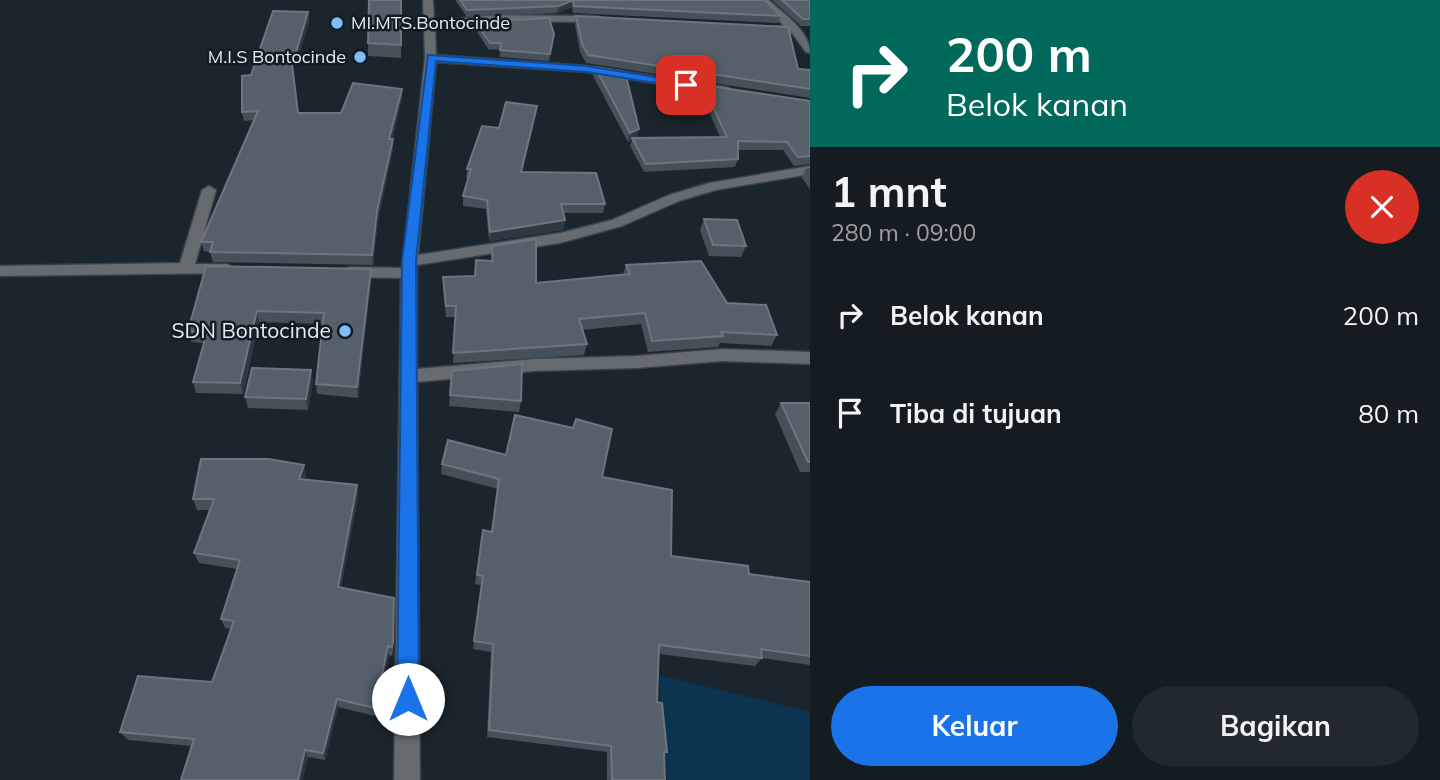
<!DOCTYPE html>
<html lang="id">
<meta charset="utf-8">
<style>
body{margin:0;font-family:Mulish,sans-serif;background:#21292f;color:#f1f3f6;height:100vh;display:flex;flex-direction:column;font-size:26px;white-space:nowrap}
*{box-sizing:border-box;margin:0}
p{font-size:23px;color:#9da1a5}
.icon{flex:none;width:38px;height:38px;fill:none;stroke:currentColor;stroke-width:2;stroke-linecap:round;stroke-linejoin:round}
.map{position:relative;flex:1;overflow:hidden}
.sheet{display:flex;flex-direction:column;background:#141c22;width:630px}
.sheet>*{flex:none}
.banner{background:#00695c;color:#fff;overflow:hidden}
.pin{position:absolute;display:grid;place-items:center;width:60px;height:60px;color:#fff;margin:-30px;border-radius:14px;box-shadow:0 4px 10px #0006}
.me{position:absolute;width:77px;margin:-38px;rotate:0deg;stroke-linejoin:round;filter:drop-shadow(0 0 5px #0008)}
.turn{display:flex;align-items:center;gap:24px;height:147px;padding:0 21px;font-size:32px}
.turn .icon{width:91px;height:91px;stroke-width:2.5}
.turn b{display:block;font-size:49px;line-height:60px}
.round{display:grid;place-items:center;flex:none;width:74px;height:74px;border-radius:37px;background:#21292f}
.overview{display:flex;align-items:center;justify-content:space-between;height:119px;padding:0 21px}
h1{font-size:42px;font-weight:700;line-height:52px}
.cta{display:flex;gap:14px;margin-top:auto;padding:14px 21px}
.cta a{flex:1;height:80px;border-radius:42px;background:#1a73e8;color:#fff;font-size:28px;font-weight:700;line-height:80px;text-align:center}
.cta a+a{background:#21292f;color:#f1f3f6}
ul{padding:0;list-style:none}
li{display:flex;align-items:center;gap:21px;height:98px;padding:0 21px}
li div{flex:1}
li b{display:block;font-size:26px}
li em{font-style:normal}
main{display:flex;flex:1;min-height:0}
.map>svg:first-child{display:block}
.green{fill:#0c3350}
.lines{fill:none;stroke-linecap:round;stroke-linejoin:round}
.minor-casing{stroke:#374149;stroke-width:3}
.minor{fill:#666b70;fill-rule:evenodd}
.wall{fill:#455059}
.shaded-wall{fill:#2d3841}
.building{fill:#56606a;stroke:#6c767f;stroke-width:2}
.route{fill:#1a73e8;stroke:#114b97;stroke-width:2}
.poi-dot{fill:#7bbef8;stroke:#121c24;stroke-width:2.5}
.labels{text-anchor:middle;stroke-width:5;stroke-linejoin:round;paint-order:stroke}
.far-poi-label{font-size:18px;fill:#e4ebf1;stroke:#121c24;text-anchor:start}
.poi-label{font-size:21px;fill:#e4ebf1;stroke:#121c24;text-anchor:end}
</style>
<main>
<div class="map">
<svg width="810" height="780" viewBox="0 0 810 780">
<rect width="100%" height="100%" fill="#1b252e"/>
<path class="green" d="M659 675 810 712V780H667Z"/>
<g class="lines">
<g class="minor-casing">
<path id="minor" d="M423 0H433L434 21 495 15 597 16 602 19 597 22 495 21 435 28 436 55 587 66 727 87 733 91 727 95 587 72 436 62 418 255 560 233 612 220 669 195 709 183 810 166V174L716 190 679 201 622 226 560 243 417 265V369L534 359 636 356 722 349 810 352V364L722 361 636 368 534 371 417 382 420 780H394L401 278 349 277 341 272 349 267 402 268 425 58Z
M758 0H769C784 14 810 31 810 53L806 52 792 33 761 31V27H785Z
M209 186 216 190 195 264H227L235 269 232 273 0 276V266L180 263 202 190Z"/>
</g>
<use href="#minor" class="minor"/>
</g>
<path class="wall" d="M401 0V58L368 56V43Z
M455 0H765L781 16 778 23 573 13 572 7 557 13 467 17Z
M772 0H810V26H801Z
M308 12 309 21 296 65H292L298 113H341L402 89V98L392 139 393 149 378 221 373 265 213 262 210 252 204 251 201 242 254 120 244 121 242 112Z
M576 16 798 69 810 70V98L586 63 580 52 575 24Z
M475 22 554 34 549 61 500 57V49L489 50 475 29Z
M595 67 637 138 720 137 701 93 703 85 810 101V164L794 166 783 150H738V159L735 167 644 172 630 146 632 140 628 142 593 76Z
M537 106 522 172 605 204 603 213H563L565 220 563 230 489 241 486 209 463 206V196L468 178H466L467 169 499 128Z
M810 168V189L802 178 806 169Z
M704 219 746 246 741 257 709 256 700 230Z
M492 246 536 283 623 275 626 265 727 303 777 335 771 346 720 343 718 347 648 352 641 324 582 330 587 344 584 355 453 363 456 317H446L443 288V277L475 276 491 261Z
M371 269V280L358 398 317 394 316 384 322 324 259 322 243 394 196 393 193 382 204 343 191 342 188 331Z
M452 371 521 401 519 412 449 406Z
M313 381 308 410 248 408 245 397Z
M781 403H810V472H800L775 414Z
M506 455 602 477 671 556 749 574 810 582V665L762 658 755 666 659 654 657 702 667 752 664 755 665 780H607V752L487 737 491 652 473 649 481 585 475 584 483 530 491 532 498 489 441 474 442 464Z
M304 465 306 476 304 480 358 497 341 587 394 598 393 651 392 656 389 655 375 716 338 707 325 760 308 757 128 740 120 732 212 682 231 629 225 628 221 619 237 569 199 563 194 553 210 510H197L193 499Z"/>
<path class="shaded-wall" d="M573 0 572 7 557 13 559 6Z
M308 12 309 21 296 65 295 56Z
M402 89V98L389 148V139Z
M537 106 535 115 520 181 521 172Z
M639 129 637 138H632V140L628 142 630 133Z
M393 139V149L378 221 373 265 372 255 377 211Z
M565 220 563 230 489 241 490 232Z
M371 269V280L358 398 357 387Z
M257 311 259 322 243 394 240 383Z
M311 370 313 381 308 410 306 399Z
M304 465 306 476 301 490 299 479Z
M357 485 358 497 339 597 338 587Z
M388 646 389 655 375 716V708Z
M337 699 338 707 325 760 323 753Z
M305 750 308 757 303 780H298Z"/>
<path class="building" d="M369 0H401V45L368 43Z
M460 0H765L781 16 574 6 573 0 559 6 467 10Z
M782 0H810V19H803Z
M273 11 308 12 295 56H291L298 113H341L353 83 402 89 389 139H393L377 211 372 255 210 252 213 242H201L258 111 242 112V76L251 75Z
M576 16 788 27 798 69 810 70V89L588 55 582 44Z
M549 18 554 34 550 54 500 50 501 43H490L475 22Z
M595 67 625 72 639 129 630 133Z
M703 85 810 101V156L798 157 787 142 738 141V159L646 164 632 138 727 137Z
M506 102 537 106 521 172 596 173 605 204H561L565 220 490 232 487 200 463 196 471 169H467L482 126 499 128Z
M704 219 737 220 746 246 713 245Z
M536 239V283L630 274 626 265 701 261 727 303 766 305 777 335 721 332 723 336 652 341 645 313 579 319 587 344 453 353 456 306H446L443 277 475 276 476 260 493 261 492 246Z
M206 266 371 269 357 387 316 384 324 313 257 311 240 383 193 382 207 332 188 331Z
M522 364 521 401 450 395 452 371Z
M252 368 311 370 306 399 245 397Z
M781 403H810V462H808Z
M515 415 573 428 576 419 612 429 602 477 672 490 671 556 748 566 749 574 810 582V656L761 649 762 658 659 645 657 702 662 703 667 752H664L665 780H612L611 746 489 730 493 644 474 641 483 576 477 575 483 530 492 532 499 479 442 464 448 440 506 455Z
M201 459H269L304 465 299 479 357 485 338 587 394 598 393 642 392 647 388 646 375 708 337 699 323 753 305 750 298 780H181L194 739 120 732 138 676 212 682 234 621 221 619 240 560 194 553 214 499H193Z"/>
<path class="route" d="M428 55 587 66 686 82 691 85 686 88 587 72 436 61 416 261 419 699 415 707 408 710 400 707 397 699 402 261Z"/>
<g class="poi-dot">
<circle cx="337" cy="23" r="7"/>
<circle cx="360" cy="57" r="7"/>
<circle cx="345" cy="331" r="7"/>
</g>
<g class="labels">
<g class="far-poi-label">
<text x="351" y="29">MI.MTS.Bontocinde</text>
<text x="346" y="63" text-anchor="end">M.I.S Bontocinde</text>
</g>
<g class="poi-label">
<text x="331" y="338">SDN Bontocinde</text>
</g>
</g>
</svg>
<div class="pin" style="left:686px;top:85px;background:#d93025"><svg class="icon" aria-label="arrive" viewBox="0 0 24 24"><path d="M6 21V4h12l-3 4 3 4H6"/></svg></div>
<svg class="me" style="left:408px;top:699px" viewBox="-20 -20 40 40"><circle r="19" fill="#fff"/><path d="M0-13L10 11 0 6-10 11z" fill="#1a73e8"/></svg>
</div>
<section class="sheet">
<div class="banner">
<div class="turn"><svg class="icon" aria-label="right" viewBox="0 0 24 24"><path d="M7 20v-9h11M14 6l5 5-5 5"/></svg><div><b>200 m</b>Belok kanan</div></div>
</div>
<div class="overview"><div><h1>1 mnt</h1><p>280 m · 09:00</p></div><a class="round" style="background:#d93025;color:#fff"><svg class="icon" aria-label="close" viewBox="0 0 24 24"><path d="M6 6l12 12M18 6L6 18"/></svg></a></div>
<ul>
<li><svg class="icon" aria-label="right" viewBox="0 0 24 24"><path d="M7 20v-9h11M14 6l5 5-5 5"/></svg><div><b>Belok kanan</b></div><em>200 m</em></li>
<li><svg class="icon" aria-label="arrive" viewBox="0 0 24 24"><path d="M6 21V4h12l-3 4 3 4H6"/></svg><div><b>Tiba di tujuan</b></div><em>80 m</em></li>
</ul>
<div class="cta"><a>Keluar</a><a>Bagikan</a></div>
</section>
</main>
